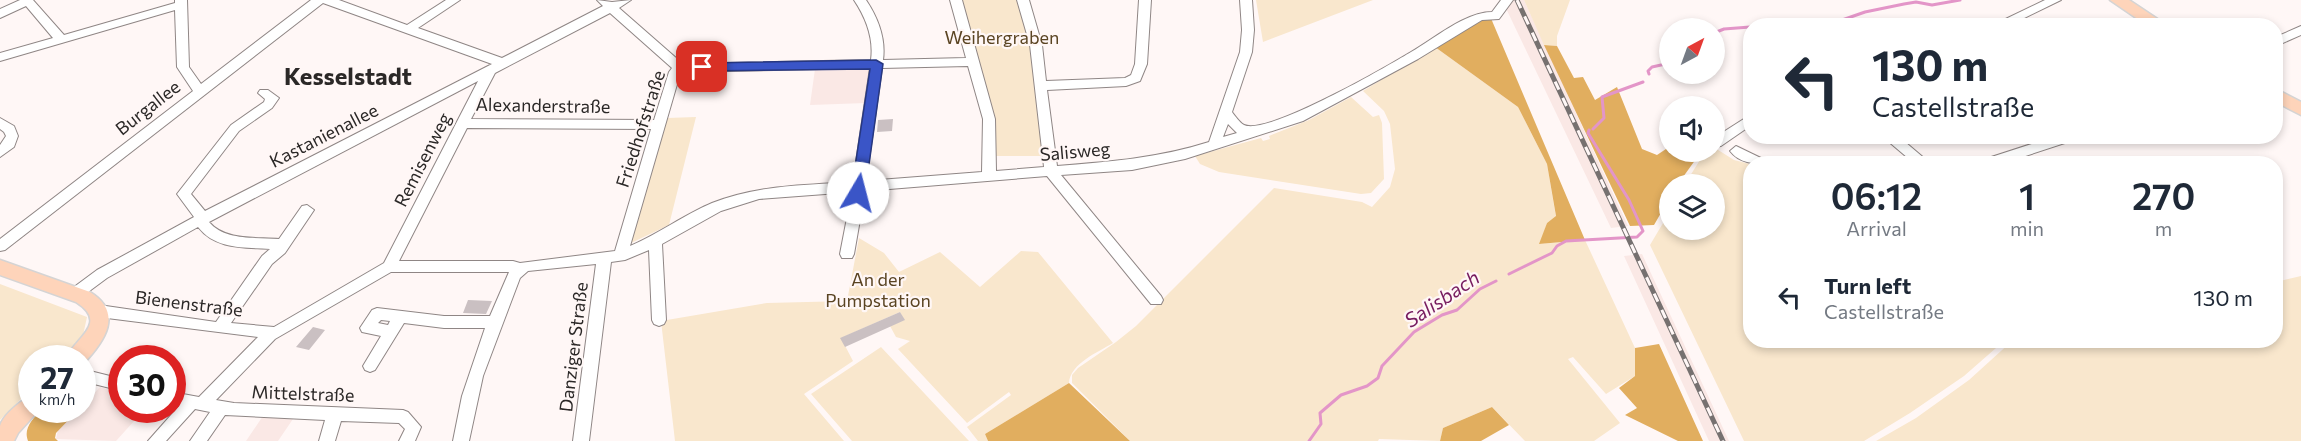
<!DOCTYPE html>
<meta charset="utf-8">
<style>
body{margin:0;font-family:Commissioner,sans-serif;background:#f6f6f7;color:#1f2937;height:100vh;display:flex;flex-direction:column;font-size:22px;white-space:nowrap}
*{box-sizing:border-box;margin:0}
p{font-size:20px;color:#747a83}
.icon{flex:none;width:33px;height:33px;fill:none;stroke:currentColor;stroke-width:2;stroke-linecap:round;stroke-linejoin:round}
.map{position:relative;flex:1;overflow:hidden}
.drawer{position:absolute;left:1743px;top:156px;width:540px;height:192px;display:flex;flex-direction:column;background:#fff;border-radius:24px;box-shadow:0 3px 9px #0003}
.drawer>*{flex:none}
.guide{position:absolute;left:1743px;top:18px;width:540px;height:126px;border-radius:24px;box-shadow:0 3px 9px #0003;background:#fff;color:#1f2937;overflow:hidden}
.needle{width:39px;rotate:41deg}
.tools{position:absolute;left:1659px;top:18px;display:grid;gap:12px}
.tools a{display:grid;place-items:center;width:66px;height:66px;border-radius:50%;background:#fff;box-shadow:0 3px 9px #0003;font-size:30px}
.speed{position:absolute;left:18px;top:345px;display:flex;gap:12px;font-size:30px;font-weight:700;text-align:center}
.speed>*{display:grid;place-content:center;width:78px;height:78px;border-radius:50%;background:#fff;box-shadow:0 3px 9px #0003;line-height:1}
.speed small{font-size:15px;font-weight:400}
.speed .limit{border:9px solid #d22;background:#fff;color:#111}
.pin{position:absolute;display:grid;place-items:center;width:51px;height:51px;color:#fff;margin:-26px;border-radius:12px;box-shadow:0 3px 9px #0006}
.me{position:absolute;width:66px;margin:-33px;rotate:8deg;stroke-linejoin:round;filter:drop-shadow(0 0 4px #0008)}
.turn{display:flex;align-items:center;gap:21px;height:126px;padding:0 30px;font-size:27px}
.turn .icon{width:78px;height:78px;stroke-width:2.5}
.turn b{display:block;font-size:42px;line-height:51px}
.eta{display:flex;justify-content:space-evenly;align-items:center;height:102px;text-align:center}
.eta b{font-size:36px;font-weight:600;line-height:42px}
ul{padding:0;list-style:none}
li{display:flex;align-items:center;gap:18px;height:78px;padding:0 30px}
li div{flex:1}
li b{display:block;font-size:22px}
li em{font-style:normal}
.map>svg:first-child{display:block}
.built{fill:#fae8e5}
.green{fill:#f9e7cd}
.forest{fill:#e1ae5f}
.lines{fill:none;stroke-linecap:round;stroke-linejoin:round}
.stream{stroke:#e395c8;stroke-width:3}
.building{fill:#cac0c2}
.minor-casing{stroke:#8f8685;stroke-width:2}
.major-casing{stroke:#d5d4d4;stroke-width:3}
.minor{fill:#fff;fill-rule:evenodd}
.major{fill:#fed4ba;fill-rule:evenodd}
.rail-casing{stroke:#767170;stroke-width:5}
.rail{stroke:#fff7f6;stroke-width:3;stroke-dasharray:9;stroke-linecap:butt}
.route{fill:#3a55c7;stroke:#263781;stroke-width:1.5}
.labels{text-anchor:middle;stroke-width:4.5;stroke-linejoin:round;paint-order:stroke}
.park-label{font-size:18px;fill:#5a4422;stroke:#fff7f6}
.street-label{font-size:18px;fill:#2b2827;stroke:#fff7f6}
.water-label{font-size:20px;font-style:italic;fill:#771c5f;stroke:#fff7f6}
.district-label{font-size:24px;font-weight:bold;fill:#2b2827;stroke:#fff7f6}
</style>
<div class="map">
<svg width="2301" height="441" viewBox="0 0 2301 441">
<rect width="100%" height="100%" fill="#fff7f6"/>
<path class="built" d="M1502 0H1524L1628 226 1611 228Z
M871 67 866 103 810 105 815 69Z
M1642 254 1729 441H1709L1624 256Z
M100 387 121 393 122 410H144L116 441 56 439 58 430 78 410H82L83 405Z
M263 416 293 419 278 441H246Z"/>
<path class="green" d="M961 0H1019L1028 23 1044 156H993Z
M1256 0H1373L1263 42Z
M1524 0H1570L1557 36V46L1544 45Z
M1435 47 1518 107 1547 164 1556 217 1547 223 1540 244 1585 240 1635 348V376L1606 394 1573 357 1568 359 1620 423 1594 441H1525L1492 407 1443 428 1440 441 1379 439 1378 441H1130L1072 383V375L1078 368 1116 342 1136 326 1274 188 1362 202 1372 207 1390 187 1395 169 1390 124 1384 111 1363 91Z
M1351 97 1373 117 1379 115 1382 123 1384 179 1371 193 1361 194 1219 172 1200 164 1195 156 1261 138 1263 141 1270 139 1269 136 1309 120Z
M696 117 669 225 631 243 667 118Z
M1715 148 1734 160 1750 164V340L2004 341 1964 376 1910 413 1864 441H1744L1650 245 1669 213 1670 230H1714V184H1685L1703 155 1706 152H1714Z
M859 238 884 253 899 272 940 252 980 287 1021 251 1038 252 1113 343C1098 352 1070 364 1069 383L985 434 988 441H978L967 427 1011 395 1009 392 967 423 898 349 910 341 896 337 890 326 904 320 900 312 841 338 853 361 804 394 844 441H675L661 321 767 303 847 301Z
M2301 276V441H1876L1916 418 1969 380 2012 341 2276 340V282Z
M0 284 87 317 82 340 63 358H32L31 389 0 420Z
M881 347 969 441H852L811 394Z"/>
<path class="forest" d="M1490 16 1585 240 1539 244 1547 223 1556 216 1547 164 1518 107 1435 47Z
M1544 45 1557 46 1574 78 1583 77 1595 100 1617 87 1642 149 1657 155 1669 147 1670 152H1701L1678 184H1670L1669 199 1654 225 1630 226Z
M1659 344 1703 441H1678L1625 415 1637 408 1619 388 1635 376V348Z
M1069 383 1130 441H988L985 434Z
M1492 407 1509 425 1481 441H1440L1443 428Z
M41 410H78L56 433 55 438 58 441H28C23 428 33 419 41 410Z"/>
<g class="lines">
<path class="stream" d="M1825 26 1865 12 1904 4 1916 2 1932 5 1960 0
M1714 33 1724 29 1750 27
M1649 74 1648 71 1652 67 1670 63
M1593 129 1604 118 1602 97 1643 82
M1509 274 1552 253 1557 246 1566 241 1637 237 1643 231 1629 200 1588 133 1589 130
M1309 441 1321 424 1320 413 1341 395 1367 386 1378 378 1382 366 1414 332 1442 315 1457 310 1480 289 1496 281"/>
</g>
<path class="building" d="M893 119 892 131 877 132 878 120Z
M468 300 492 301 486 314 463 313Z
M900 312 905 320 845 347 840 338Z
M313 327 325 330 309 350 296 347Z"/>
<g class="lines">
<g class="minor-casing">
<path id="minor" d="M20 0H33L64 35 175 3V0H187L189 67 201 84 311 0H339L407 25 446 0H460L418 28 502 58 603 6 597 0 612 2 631 0 619 8 683 64 871 60C874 38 866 18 854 0H866C878 18 886 38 883 60L966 58 950 0H962L995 119 996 171 1044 167 1030 45 1017 0H1029L1042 45 1046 81 1125 78 1131 75 1135 64 1139 0H1151L1147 64 1140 81 1126 86 1047 90 1057 166C1109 162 1159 158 1209 142L1240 52 1242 30 1240 0H1252L1254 30 1252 52 1232 112C1235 116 1240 123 1244 125 1267 136 1386 67 1411 52 1434 39 1465 12 1492 12L1501 0H1513L1499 19 1482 20 1418 59 1303 121 1185 159 1132 170 1061 175 1161 296 1163 300 1161 304H1151L1047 176 865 191 854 254 852 258H842L840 254 852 192 759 199 721 211 662 244 666 320 664 324 659 326 654 324 652 320 649 250 625 260 611 262 589 441H573L596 264 528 271 520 278 483 376 469 441H453L462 396 485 328H444L404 323 375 370 370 372 365 370 363 366 381 336 362 332 360 328 372 310 377 308 444 316H490L509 272H391L275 339 216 400 234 403 403 410 408 412 421 427 415 441H399L405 429 399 423 341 421 335 441H319L325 420 225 415 207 441H190L210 412 195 409 166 441H148L179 406 172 405V392L199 397 258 337 99 317 94 315 92 311 94 307 99 305 216 322 262 256 270 249C244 247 216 250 198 227L107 278 80 298H70L68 294 70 290 97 270 194 217 177 194 231 125 264 102 265 99 258 93 260 90H268L279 98 272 108 239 131 191 194 205 211 492 64 323 3 5 250 0 251V239L193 91 177 67 175 10 0 61V53L53 38 26 6 0 18V9ZM610 13 672 68 669 72 654 120 471 119 495 73ZM968 66 983 119 982 172 866 181 882 68ZM870 68 853 182C806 185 757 185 712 203 684 215 658 234 630 246L680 74 683 72ZM478 81 384 263 274 327 231 323 272 264 285 253 314 210 307 205 302 206 279 239C255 237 225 241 209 222ZM1228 124 1237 133 1223 137ZM467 128 651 129 615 251 520 263 513 261H399ZM381 320 390 321 388 325 378 323Z
M2045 0H2061L2008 26H1991Z
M2301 26V35L2276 46V37Z
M1750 115V126L1721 146 1714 147V138Z
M0 118 14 126 18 136 14 147 0 157V145L6 136 4 132 0 129Z
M1882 136H1898L1931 164H1915Z
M2056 136H2078L2077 139 2001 164H1978L1979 161Z
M1736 146 1767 161 1768 164C1754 164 1739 163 1730 151Z
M82 369 122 379V391L82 381Z"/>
</g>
<g class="major-casing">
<path id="major" d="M2110 0H2129L2168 26H2148Z
M2276 89 2301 102V115L2276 102Z
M0 260 90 292C124 313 105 341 83 364L82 358H66C76 337 109 323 76 302L0 275Z
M32 396V410H39L18 433 14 441H0C0 436 0 430 0 426 3 415 22 399 32 396Z"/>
</g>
<use href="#minor" class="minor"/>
<use href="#major" class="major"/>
<g class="rail-casing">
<path id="rail" d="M1517 0 1723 441"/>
</g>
<use href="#rail" class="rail"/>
</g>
<path class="route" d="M876 60 883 64 865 193 858 198 851 193 870 69 702 71 696 67 702 63Z"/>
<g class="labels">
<g class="park-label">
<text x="1002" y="44">Weihergraben</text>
<text x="878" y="286">An der<tspan x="878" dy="21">Pumpstation</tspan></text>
</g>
<g class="street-label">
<text transform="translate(543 106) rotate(1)" y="6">Alexanderstraße</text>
<text transform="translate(148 108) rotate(-38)" y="6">Burgallee</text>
<text transform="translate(641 129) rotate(-72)" y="6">Friedhofstraße</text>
<text transform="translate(324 136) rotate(-27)" y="6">Kastanienallee</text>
<text transform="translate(1075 152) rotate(-5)" y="6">Salisweg</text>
<text transform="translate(423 160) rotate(-63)" y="6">Remisenweg</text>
<text transform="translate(189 304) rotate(7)" y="6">Bienenstraße</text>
<text transform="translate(574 347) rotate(-83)" y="6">Danziger Straße</text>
<text transform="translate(303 394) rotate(2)" y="6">Mittelstraße</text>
</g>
<g class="water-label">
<text transform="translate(1442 299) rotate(-34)" y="7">Salisbach</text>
</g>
<g class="district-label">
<text x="348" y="85">Kesselstadt</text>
</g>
</g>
</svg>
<div class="tools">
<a><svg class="needle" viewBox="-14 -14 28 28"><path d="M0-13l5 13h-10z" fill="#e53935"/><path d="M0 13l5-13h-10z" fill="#747a83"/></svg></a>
<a><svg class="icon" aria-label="sound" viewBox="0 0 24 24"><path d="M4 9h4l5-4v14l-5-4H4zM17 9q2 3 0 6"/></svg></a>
<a><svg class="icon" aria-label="layers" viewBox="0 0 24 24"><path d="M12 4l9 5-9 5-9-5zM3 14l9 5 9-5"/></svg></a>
</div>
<div class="speed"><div>27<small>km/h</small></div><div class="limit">30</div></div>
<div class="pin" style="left:702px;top:67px;background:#d93025"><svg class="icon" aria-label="arrive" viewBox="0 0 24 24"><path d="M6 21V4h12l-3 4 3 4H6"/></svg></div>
<svg class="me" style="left:858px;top:193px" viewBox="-20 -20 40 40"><circle r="19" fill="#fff"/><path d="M0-13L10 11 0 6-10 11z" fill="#3a55c7"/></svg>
<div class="guide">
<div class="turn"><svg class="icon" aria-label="left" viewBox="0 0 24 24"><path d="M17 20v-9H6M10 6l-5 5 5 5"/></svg><div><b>130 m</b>Castellstraße</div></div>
</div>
<section class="drawer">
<div class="eta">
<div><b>06:12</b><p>Arrival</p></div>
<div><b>1</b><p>min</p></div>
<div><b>270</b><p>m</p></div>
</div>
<ul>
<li><svg class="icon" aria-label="left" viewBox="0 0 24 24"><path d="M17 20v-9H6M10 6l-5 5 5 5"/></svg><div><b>Turn left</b><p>Castellstraße</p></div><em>130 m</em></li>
</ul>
</section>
</div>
